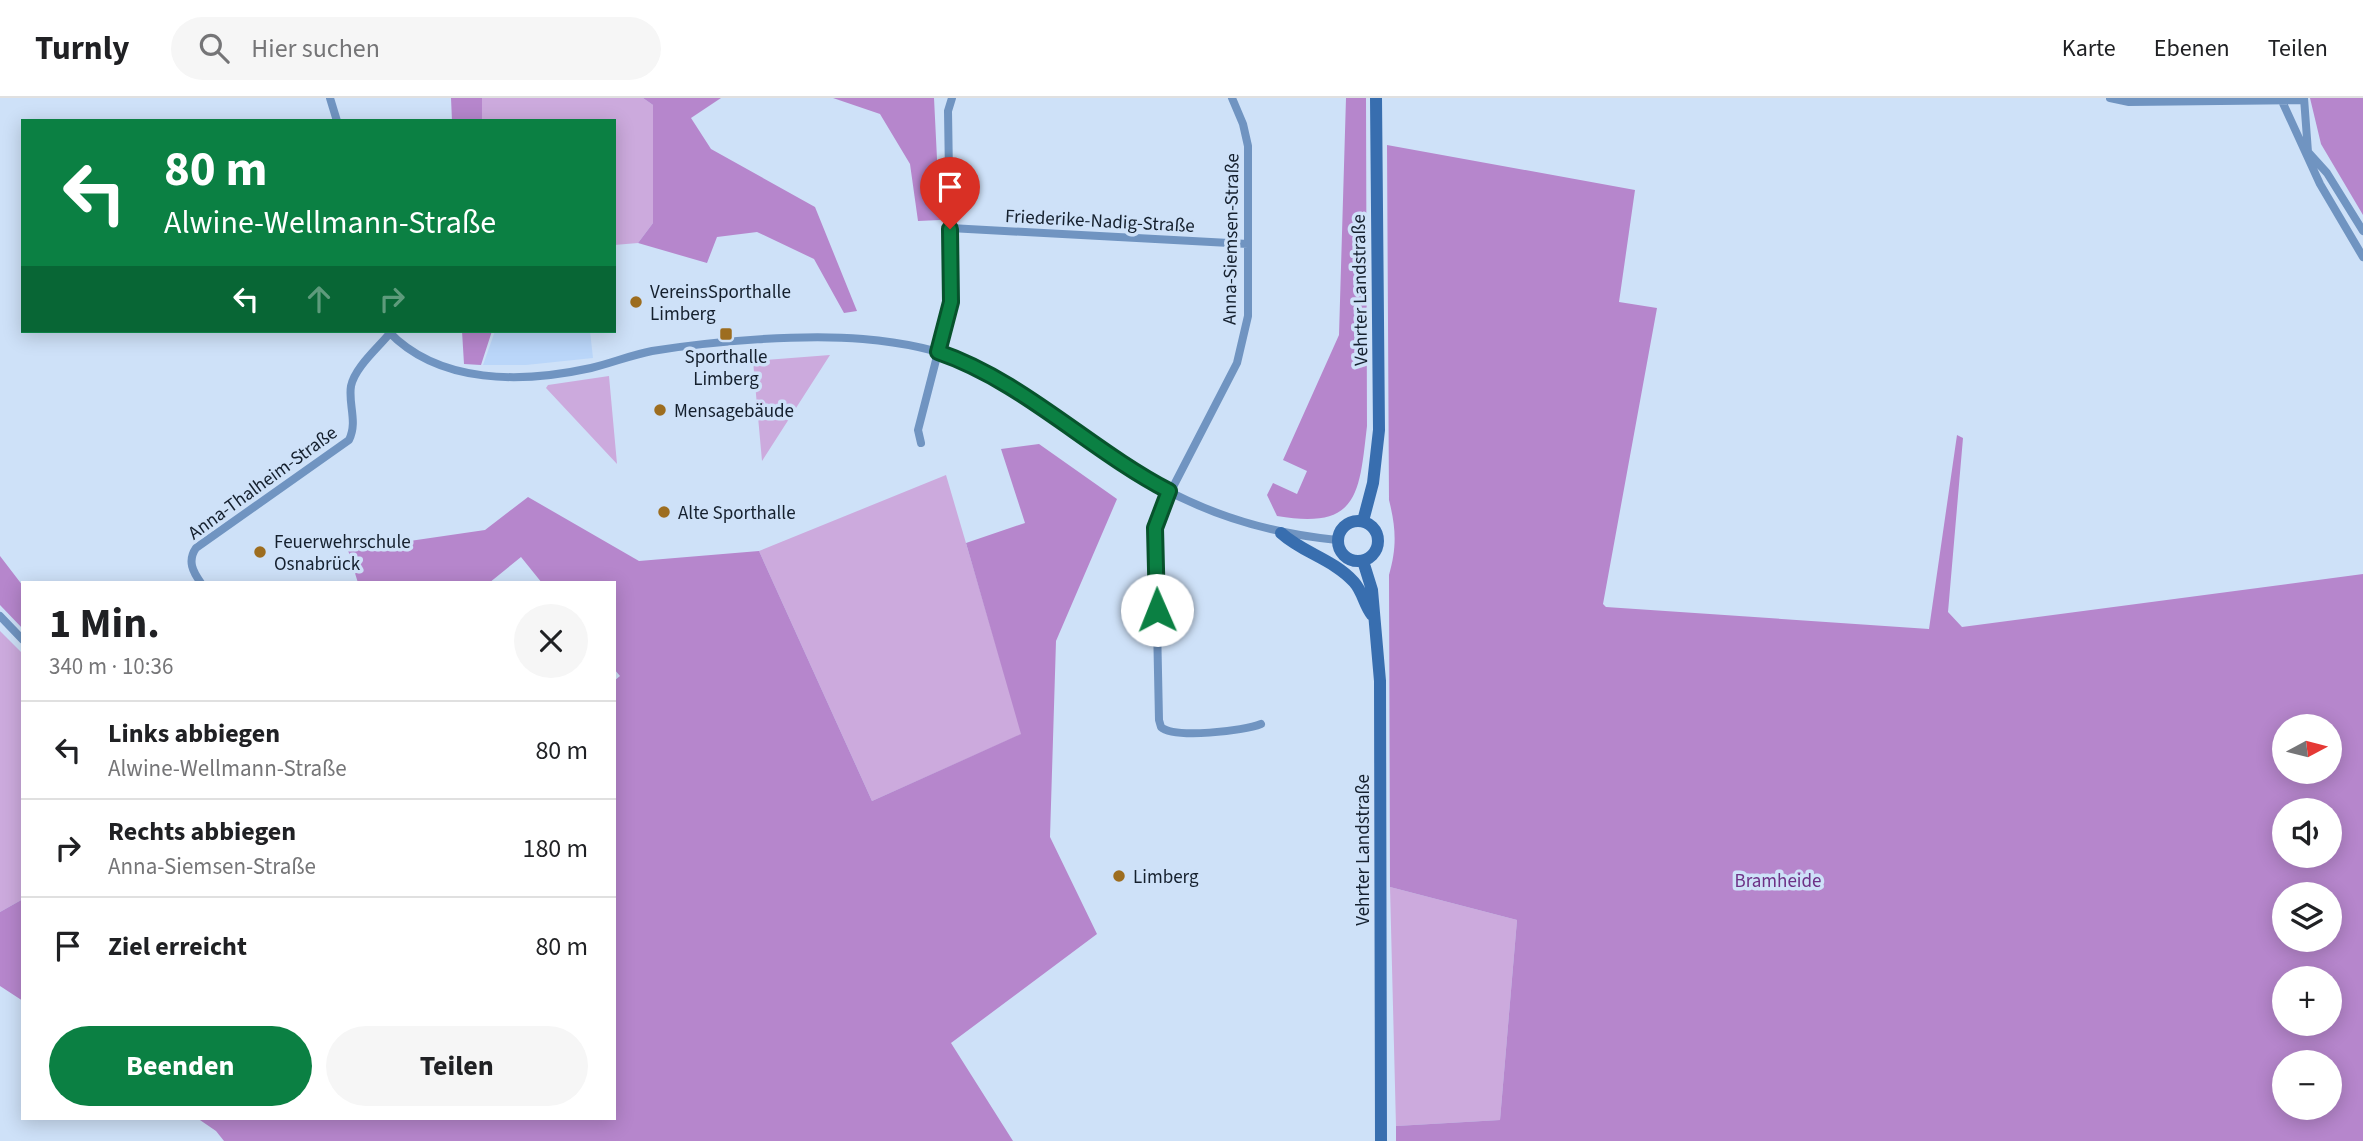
<!DOCTYPE html>
<html lang="de">
<meta charset="utf-8">
<style>
body{margin:0;font-family:"Source Sans 3",sans-serif;background:#f6f6f6;color:#202124;height:100vh;display:flex;flex-direction:column;font-size:26px;white-space:nowrap}
*{box-sizing:border-box;margin:0}
p{font-size:23px;color:#757577}
.icon{flex:none;width:38px;height:38px;fill:none;stroke:currentColor;stroke-width:2;stroke-linecap:round;stroke-linejoin:round}
.map{position:relative;flex:1;overflow:hidden}
.sheet{position:absolute;left:21px;top:483px;width:595px;height:539px;display:flex;flex-direction:column;background:#fff;border-radius:0px;box-shadow:0 4px 18px #0003}
.sheet>*{flex:none}
.banner{position:absolute;left:21px;top:21px;width:595px;height:214px;border-radius:0px;box-shadow:0 4px 18px #0003;background:#0b8043;color:#fff;overflow:hidden}
.needle{width:46px;rotate:83deg}
.controls{position:absolute;left:2272px;top:616px;display:grid;gap:14px}
.controls a{display:grid;place-items:center;width:70px;height:70px;border-radius:50%;background:#fff;box-shadow:0 4px 18px #0003;font-size:35px}
.pin{position:absolute;display:grid;place-items:center;width:60px;height:60px;color:#fff;margin:-72px -30px;border-radius:50% 50% 50% 0;rotate:-45deg;box-shadow:0 0 7px #0007}
.pin .icon{rotate:45deg}
.me{position:absolute;width:77px;margin:-38px;rotate:359deg;stroke-linejoin:round;filter:drop-shadow(0 0 5px #0008)}
.turn{display:flex;align-items:center;gap:24px;height:147px;padding:0 28px;font-size:32px}
.turn .icon{width:91px;height:91px;stroke-width:2.5}
.turn b{display:block;font-size:49px;line-height:60px}
.lanes{display:flex;align-items:center;height:66px;padding:0 28px;background:#0003;justify-content:center;gap:35px;direction:ltr}
.lanes .off{opacity:.35}
.round{display:grid;place-items:center;flex:none;width:74px;height:74px;border-radius:37px;background:#f6f6f6}
.overview{display:flex;align-items:center;justify-content:space-between;height:119px;padding:0 28px}
h1{font-size:42px;font-weight:700;line-height:52px}
.action{display:flex;gap:14px;margin-top:auto;padding:14px 28px}
.action a{flex:1;height:80px;border-radius:42px;background:#0b8043;color:#fff;font-size:28px;font-weight:700;line-height:80px;text-align:center}
.action a+a{background:#f6f6f6;color:#202124}
ul{padding:0;list-style:none}
li{display:flex;align-items:center;gap:21px;height:98px;padding:0 28px;border-top:2px solid #e0e0e0}
li div{flex:1}
li b{display:block;font-size:26px}
li em{font-style:normal}
header{display:flex;align-items:center;gap:42px;box-sizing:border-box;height:98px;padding:0 35px;background:#fff;border-bottom:2px solid #e0e0e0}
header strong{font-size:33px}
nav{display:flex;gap:38px;margin-inline-start:auto;font-size:24px}
.search{width:490px;height:63px;background:#f6f6f6;display:flex;align-items:center;gap:18px;box-sizing:border-box;padding:0 24px;border-radius:38px;color:#757577;font-size:26px}
.map>svg:first-child{display:block}
.built{fill:#bad6f9}
.green{fill:#cad}
.forest{fill:#b686cc;fill-rule:evenodd}
.lines{fill:none;stroke-linecap:round;stroke-linejoin:round}
.street{stroke:#7094c1;stroke-width:8}
.secondary{stroke:#386eaf;stroke-width:12}
.route-casing{stroke:#07532c;stroke-width:18}
.route{stroke:#0b8043;stroke-width:12}
.poi-dot{fill:#9d6d1f;stroke:#cee1f8;stroke-width:2.5}
.labels{text-anchor:middle;stroke-width:7;stroke-linejoin:round;paint-order:stroke}
.street-label{font-size:19px;fill:#15202e;stroke:#cee1f8}
.poi-label{font-size:19px;fill:#15202e;stroke:#cee1f8;text-anchor:start}
.park-label{font-size:19px;fill:#6d3186;stroke:#cee1f8}
</style>
<header>
<strong>Turnly</strong>
<div class="search"><svg class="icon" aria-label="search" viewBox="0 0 24 24"><circle cx="10" cy="10" r="6"/><path d="M15 15l6 6"/></svg>Hier suchen</div>
<nav><a>Karte</a><a>Ebenen</a><a>Teilen</a></nav>
</header>
<div class="map">
<svg width="2363" height="1043" viewBox="0 0 2363 1043">
<rect width="100%" height="100%" fill="#cee1f8"/>
<path class="built" d="M495 233H590L593 260 526 267H483Z"/>
<path class="green" d="M482 0H643L653 7V125L638 145 614 147V23H482Z
M830 257 762 363 753 263Z
M609 278 617 366 546 290 548 287Z
M946 377 1022 636 872 703 759 453Z
M0 533 23 556V801L0 814Z
M1390 789 1517 822 1500 1022 1396 1028Z"/>
<path class="forest" d="M451 0H482V23H452Z
M643 0H721L691 20 711 51 815 109 857 213 844 215 814 161 757 134 717 139 707 165 638 145 653 125V7Z
M833 0H934L940 122 918 123 910 66 880 16Z
M1346 0H1366L1367 328C1359 396 1359 432 1277 418L1267 397 1273 385 1297 396 1307 373 1283 362 1339 237Z
M2310 0H2363V117L2321 46Z
M1387 47 1635 92 1619 204 1657 210 1603 506 1606 509 1929 531 1957 337 1963 340 1948 514 1962 529 2363 476V1043H1396V1028L1500 1022 1517 822 1390 789 1389 477C1397 449 1396 430 1389 402ZM2284 628H2329V674H2284ZM2284 712H2329V758H2284ZM2284 796H2329V842H2284ZM2284 880H2329V926H2284ZM2284 964H2329V1010H2284Z
M462 233H492L481 267 464 266Z
M1039 346 1117 401 1056 543 1050 739 1097 836 951 945 1013 1043H224L216 1033 197 1020H614V583L620 578 614 571V485H542L521 459 489 485H358L348 452 485 432 528 399 639 463 759 453 872 703 1021 636 966 445 1025 425 1001 351Z
M0 458 23 488V531L0 507Z
M23 801V903L0 888V814Z"/>
<g class="lines">
<path class="street" d="M330 0 337 23
M1232 0 1243 26 1248 48V218L1237 265 1158 418 1155 430 1159 622 1161 629C1174 641 1244 633 1261 626
M2110 0 2129 4 2304 2
M2304 0 2308 54 2327 75 2363 133
M2282 3 2320 86 2363 159
M950 130 1248 146
M388 233C439 287 523 285 591 270 612 265 631 257 652 253 713 243 802 236 863 241 898 244 934 250 966 264 992 275 1015 293 1037 309 1076 336 1116 363 1157 387 1212 418 1275 436 1337 442
M921 345 918 332 951 204 948 13 952 0
M201 485C193 474 187 463 196 450L349 342C358 324 348 306 351 288 355 269 378 250 390 235
M0 518 23 542"/>
<path class="secondary" d="M1338 443a20 20 0 1 1 40 0a20 20 0 1 1-40 0Z
M1363 423 1373 385 1379 332 1376 0
M1281 435C1303 455 1333 461 1354 484 1363 494 1364 507 1372 517
M1363 463 1372 492 1380 583 1381 1043"/>
</g>
<g class="lines">
<g class="route-casing">
<path id="route" d="M950 131 951 204 938 254C1023 283 1090 352 1169 393L1155 430 1157 512"/>
</g>
<use href="#route" class="route"/>
</g>
<g class="poi-dot">
<circle cx="636" cy="204" r="7"/>
<rect x="719" y="229" width="14" height="14" rx="3.5"/>
<circle cx="660" cy="312" r="7"/>
<circle cx="664" cy="414" r="7"/>
<circle cx="260" cy="454" r="7"/>
<circle cx="1119" cy="778" r="7"/>
</g>
<g class="labels">
<g class="street-label">
<text transform="translate(1100 122) rotate(3)" y="7">Friederike-Nadig-Straße</text>
<text transform="translate(1230 141) rotate(-89)" y="7">Anna-Siemsen-Straße</text>
<text transform="translate(1359 192) rotate(-91)" y="7">Vehrter Landstraße</text>
<text transform="translate(262 384) rotate(-36)" y="7">Anna-Thalheim-Straße</text>
<text transform="translate(1362 752) rotate(-90)" y="7">Vehrter Landstraße</text>
</g>
<g class="poi-label">
<text x="650" y="200">VereinsSporthalle<tspan x="650" dy="22">Limberg</tspan></text>
<text x="726" y="265" text-anchor="middle">Sporthalle<tspan x="726" dy="22">Limberg</tspan></text>
<text x="674" y="319">Mensagebäude</text>
<text x="678" y="421">Alte Sporthalle</text>
<text x="274" y="450">Feuerwehrschule<tspan x="274" dy="22">Osnabrück</tspan></text>
<text x="1133" y="785">Limberg</text>
</g>
<g class="park-label">
<text x="1778" y="789">Bramheide</text>
</g>
</g>
</svg>
<div class="controls">
<a><svg class="needle" viewBox="-14 -14 28 28"><path d="M0-13l5 13h-10z" fill="#e53935"/><path d="M0 13l5-13h-10z" fill="#757577"/></svg></a>
<a><svg class="icon" aria-label="sound" viewBox="0 0 24 24"><path d="M4 9h4l5-4v14l-5-4H4zM17 9q2 3 0 6"/></svg></a>
<a><svg class="icon" aria-label="layers" viewBox="0 0 24 24"><path d="M12 4l9 5-9 5-9-5zM3 14l9 5 9-5"/></svg></a>
<a>+</a>
<a>−</a>
</div>
<div class="pin" style="left:950px;top:131px;background:#d93025"><svg class="icon" aria-label="arrive" viewBox="0 0 24 24"><path d="M6 21V4h12l-3 4 3 4H6"/></svg></div>
<svg class="me" style="left:1157px;top:512px" viewBox="-20 -20 40 40"><circle r="19" fill="#fff"/><path d="M0-13L10 11 0 6-10 11z" fill="#0b8043"/></svg>
<div class="banner">
<div class="turn"><svg class="icon" aria-label="left" viewBox="0 0 24 24"><path d="M17 20v-9H6M10 6l-5 5 5 5"/></svg><div><b>80 m</b>Alwine-Wellmann-Straße</div></div>
<div class="lanes"><svg class="icon" aria-label="left" viewBox="0 0 24 24"><path d="M17 20v-9H6M10 6l-5 5 5 5"/></svg><svg class="icon off" aria-label="ahead" viewBox="0 0 24 24"><path d="M12 20V5M6 11l6-6 6 6"/></svg><svg class="icon off" aria-label="right" viewBox="0 0 24 24"><path d="M7 20v-9h11M14 6l5 5-5 5"/></svg></div>
</div>
<section class="sheet">
<div class="overview"><div><h1>1 Min.</h1><p>340 m · 10:36</p></div><a class="round"><svg class="icon" aria-label="close" viewBox="0 0 24 24"><path d="M6 6l12 12M18 6L6 18"/></svg></a></div>
<ul>
<li><svg class="icon" aria-label="left" viewBox="0 0 24 24"><path d="M17 20v-9H6M10 6l-5 5 5 5"/></svg><div><b>Links abbiegen</b><p>Alwine-Wellmann-Straße</p></div><em>80 m</em></li>
<li><svg class="icon" aria-label="right" viewBox="0 0 24 24"><path d="M7 20v-9h11M14 6l5 5-5 5"/></svg><div><b>Rechts abbiegen</b><p>Anna-Siemsen-Straße</p></div><em>180 m</em></li>
<li><svg class="icon" aria-label="arrive" viewBox="0 0 24 24"><path d="M6 21V4h12l-3 4 3 4H6"/></svg><div><b>Ziel erreicht</b></div><em>80 m</em></li>
</ul>
<div class="action"><a>Beenden</a><a>Teilen</a></div>
</section>
</div>
